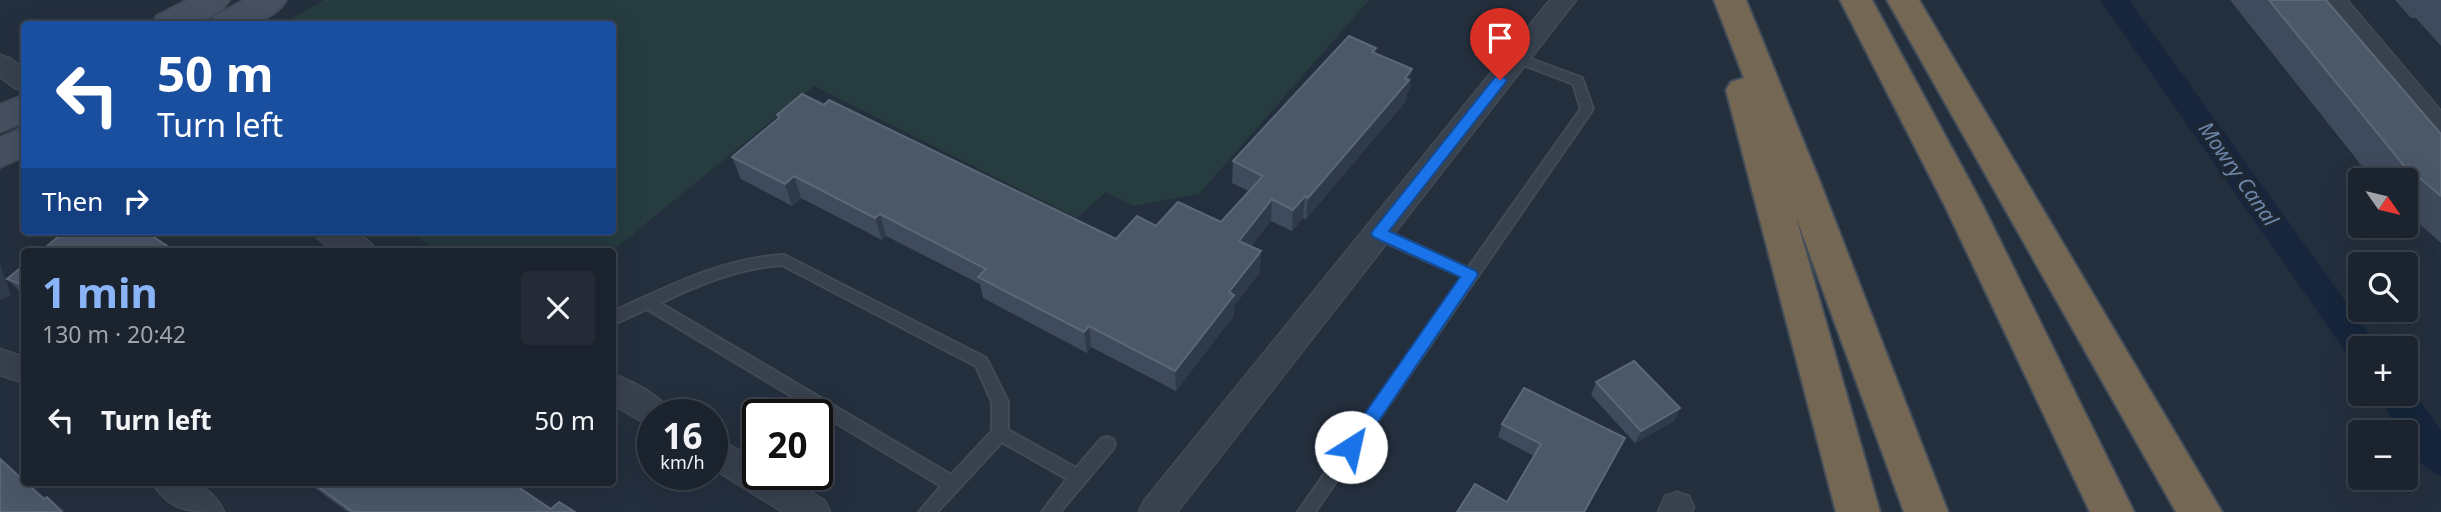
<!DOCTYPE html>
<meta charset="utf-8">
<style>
body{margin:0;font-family:"Noto Sans",sans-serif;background:#242b36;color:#f1f3f6;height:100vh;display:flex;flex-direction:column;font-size:26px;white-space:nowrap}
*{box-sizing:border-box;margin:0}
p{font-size:23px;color:#a0a4aa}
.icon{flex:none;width:38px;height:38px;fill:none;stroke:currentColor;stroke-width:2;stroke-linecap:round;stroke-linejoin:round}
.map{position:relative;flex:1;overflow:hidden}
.panel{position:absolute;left:21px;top:248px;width:595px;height:238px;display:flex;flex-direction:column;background:#1b232e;border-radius:7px;box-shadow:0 7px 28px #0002,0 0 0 2px #39404a}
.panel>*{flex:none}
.hud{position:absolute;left:21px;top:21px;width:595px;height:214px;border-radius:7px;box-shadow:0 7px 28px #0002,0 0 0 2px #39404a;background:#1a4fa0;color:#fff;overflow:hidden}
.needle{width:46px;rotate:124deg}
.buttons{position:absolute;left:2348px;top:168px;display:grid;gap:14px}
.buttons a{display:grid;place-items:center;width:70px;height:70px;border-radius:7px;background:#1b232e;box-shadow:0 7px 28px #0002,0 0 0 2px #39404a;font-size:35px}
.speed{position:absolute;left:637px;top:399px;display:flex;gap:14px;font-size:35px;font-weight:700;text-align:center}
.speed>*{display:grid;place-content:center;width:91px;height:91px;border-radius:50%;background:#1b232e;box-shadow:0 7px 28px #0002,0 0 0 2px #39404a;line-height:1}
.speed small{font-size:18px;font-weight:400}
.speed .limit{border:4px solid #111;border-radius:10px;background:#fff;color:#111}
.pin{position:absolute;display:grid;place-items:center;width:60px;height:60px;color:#fff;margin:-72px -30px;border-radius:50% 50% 50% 0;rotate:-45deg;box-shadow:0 0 7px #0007}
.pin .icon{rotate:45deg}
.me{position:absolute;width:77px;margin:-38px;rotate:35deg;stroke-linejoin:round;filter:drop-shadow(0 0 5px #0008)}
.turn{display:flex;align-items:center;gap:24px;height:147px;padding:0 21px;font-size:32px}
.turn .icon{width:91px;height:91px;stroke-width:2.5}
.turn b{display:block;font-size:49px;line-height:60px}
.then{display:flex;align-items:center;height:66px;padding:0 21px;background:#0003;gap:14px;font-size:26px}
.round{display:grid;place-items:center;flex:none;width:74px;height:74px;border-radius:7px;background:#242b36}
.summary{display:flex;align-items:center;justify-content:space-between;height:119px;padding:0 21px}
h1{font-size:42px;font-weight:700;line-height:52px;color:#8ab4f8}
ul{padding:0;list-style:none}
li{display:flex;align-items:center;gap:21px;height:105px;padding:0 21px}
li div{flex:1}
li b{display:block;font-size:26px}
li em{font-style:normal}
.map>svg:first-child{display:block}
.green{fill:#263c3f}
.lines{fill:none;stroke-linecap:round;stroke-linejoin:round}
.canal{fill:#17263c;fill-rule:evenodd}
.lane-casing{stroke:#414a57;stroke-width:4}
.street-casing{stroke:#414a57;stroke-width:3}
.secondary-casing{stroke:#414a57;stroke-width:4}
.highway-casing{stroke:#434c59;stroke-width:4}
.lane{fill:#38414e;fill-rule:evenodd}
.street{fill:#38414e;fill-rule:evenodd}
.secondary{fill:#465061;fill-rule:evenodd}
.highway{fill:#746855;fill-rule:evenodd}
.wall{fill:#3f4b5c}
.shaded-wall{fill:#2f3b4b}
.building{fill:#4b5868;stroke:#5c6777;stroke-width:2}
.route{fill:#1a73e8;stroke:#114b97;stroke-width:2}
.labels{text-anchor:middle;stroke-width:7;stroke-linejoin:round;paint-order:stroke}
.water-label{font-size:21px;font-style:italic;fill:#6d86a8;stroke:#1d2633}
</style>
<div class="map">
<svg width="2441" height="512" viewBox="0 0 2441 512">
<rect width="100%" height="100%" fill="#242f3e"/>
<path class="green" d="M324 0H1369L1199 194 1133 206 1106 192 1077 218 814 86 611 252H443L407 231H612V24H283Z"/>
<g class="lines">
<path class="canal" d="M2100 0H2129L2379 348H2361V362L2350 358Z
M2407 383 2441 430V476C2425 470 2406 450 2406 432H2400L2376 394H2406Z"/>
<g class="lane-casing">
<path id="lane" d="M1517 54 1582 78 1593 109 1315 512H1298L1462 277 1373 237 1371 233 1373 229H1383L1468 268 1581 109 1573 84 1513 61 1511 58 1513 55Z
M784 255 986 358 1008 402V430L1076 468 1101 439 1107 437 1113 439 1115 444 1113 449 1060 512H1042L1067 479 1002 442 937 512H919L941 486 647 309 612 325V312C668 287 722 258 784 255ZM782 265 976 366 992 402V431L951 475 660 303C700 284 738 268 782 265Z"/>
</g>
<g class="street-casing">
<path id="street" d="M1550 0H1576L1177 512H1139L1144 501Z
M2320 0H2347L2441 111V139L2431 136Z
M0 55 9 58 24 69V91L15 88 0 77Z
M313 231C337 231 364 228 377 252 353 252 327 255 313 231Z
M0 349 24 357V383L0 375Z
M612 374C632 381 663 396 672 415H653V428L612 404Z
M712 436 758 460V474H781L825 501 830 512H783L712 468Z
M153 483C184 483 209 479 224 512 193 512 169 512 153 483Z
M1677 492 1689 496 1694 507 1692 512H1658L1665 496Z"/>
</g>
<g class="secondary-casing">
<path id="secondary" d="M188 0H229C212 26 180 24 153 24L157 16Z
M245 0H286C270 26 238 24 211 24L215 16Z
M24 95V122L0 132V105Z
M24 127V156L0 167V138Z"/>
</g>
<g class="highway-casing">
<path id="highway" d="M1714 0H1746L1820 182 1948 512H1904L1796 217 1880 512H1836L1726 90 1731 82 1744 78Z
M1840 0H1872L1982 204 2134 512H2090L1944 204Z
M1887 0H1919L2222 512H2176Z"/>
</g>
<use href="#lane" class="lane"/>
<use href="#street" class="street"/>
<use href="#secondary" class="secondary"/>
<use href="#highway" class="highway"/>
</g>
<path class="wall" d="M2230 0H2326L2441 134V243L2406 212V180H2373Z
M2395 0H2441V46L2416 18H2411Z
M1376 48 1375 53 1412 69 1409 91 1407 93 1406 101 1306 219 1303 218 1292 231 1271 221 1251 246 1260 272 1234 306V315L1176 391 1091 347 1087 353 983 298 980 284 886 236 882 240 801 198 792 206 741 179 732 157 778 119 777 115 1116 239 1156 226 1221 222 1249 191 1232 183 1233 161Z
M24 265V294L22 293 7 279Z
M1596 382 1680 408 1674 421 1635 443 1591 395Z
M1502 424 1625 438 1619 450 1507 502 1534 456 1498 437Z
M308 483H512L551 509 575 512H348Z"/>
<path class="shaded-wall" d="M1412 69 1409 91 1407 93 1406 101 1306 219 1308 198Z
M794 176 801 198 792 206 785 184Z
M1305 196 1303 218 1292 231 1293 210Z
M1272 199 1271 221 1239 262V241Z
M880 214 886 236 882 240 875 218Z
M1261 251 1260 272 1234 306V315L1176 391 1175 371 1229 292Z
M0 263 11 295 0 300Z
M1089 326 1091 347 1087 353 1084 332Z
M1680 408 1674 421 1635 443 1641 431Z
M1625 438 1619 450 1585 512H1584Z
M0 457 24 479V481L0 459Z
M26 483H29L60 511 44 499Z
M47 497 63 509 66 512H62Z"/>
<path class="building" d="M2269 0H2326L2441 134V196L2414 173H2410Z
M1349 36 1376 48 1372 52 1412 69 1405 78 1409 80 1308 198 1305 196 1293 210 1272 199 1239 241 1261 251 1229 292 1234 295 1175 371 1089 326 1084 332 978 277 986 269 880 214 875 218 794 176 785 184 732 157 780 117 777 115 802 94 824 105 829 100 1116 239 1137 216 1156 226 1178 202 1221 222 1263 176 1233 161Z
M65 231H145L176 252H40Z
M24 265V285L7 279Z
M1634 361 1680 408 1641 431 1596 382Z
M1524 388 1625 438 1584 512H1457L1475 484 1507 502 1541 444 1502 424Z
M0 459 24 481V483H26L44 499 47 497 62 512H0Z
M313 483H512L551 509 559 502 575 512H353Z"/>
<path class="route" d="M1500 75 1507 80 1505 83 1389 231 1476 271 1478 275 1357 453 1351 455 1345 453 1342 447 1345 442 1460 277 1373 237 1371 233 1495 77Z"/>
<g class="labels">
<g class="water-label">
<text transform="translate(2238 174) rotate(55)" y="7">Mowry Canal</text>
</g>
</g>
</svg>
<div class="buttons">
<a><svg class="needle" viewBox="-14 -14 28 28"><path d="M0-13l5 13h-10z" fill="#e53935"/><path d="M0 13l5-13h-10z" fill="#a0a4aa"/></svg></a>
<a><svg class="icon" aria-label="search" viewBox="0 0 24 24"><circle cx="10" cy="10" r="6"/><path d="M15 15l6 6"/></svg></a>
<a>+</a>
<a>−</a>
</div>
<div class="speed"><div>16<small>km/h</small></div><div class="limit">20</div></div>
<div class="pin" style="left:1500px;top:80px;background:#d93025"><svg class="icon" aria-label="arrive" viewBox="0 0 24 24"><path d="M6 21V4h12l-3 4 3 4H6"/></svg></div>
<svg class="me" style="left:1351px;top:447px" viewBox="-20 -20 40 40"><circle r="19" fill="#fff"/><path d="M0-13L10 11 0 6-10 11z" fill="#1a73e8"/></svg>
<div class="hud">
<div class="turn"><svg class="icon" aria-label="left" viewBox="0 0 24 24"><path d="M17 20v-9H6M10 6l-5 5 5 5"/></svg><div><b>50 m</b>Turn left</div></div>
<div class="then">Then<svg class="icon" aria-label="right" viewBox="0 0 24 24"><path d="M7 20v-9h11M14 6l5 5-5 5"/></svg></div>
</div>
<section class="panel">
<div class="summary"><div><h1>1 min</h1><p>130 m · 20:42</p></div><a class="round"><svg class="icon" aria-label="close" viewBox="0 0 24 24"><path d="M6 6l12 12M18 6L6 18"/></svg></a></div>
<ul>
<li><svg class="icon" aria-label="left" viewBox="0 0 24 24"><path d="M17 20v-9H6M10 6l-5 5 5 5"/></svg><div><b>Turn left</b></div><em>50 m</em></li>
</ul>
</section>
</div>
